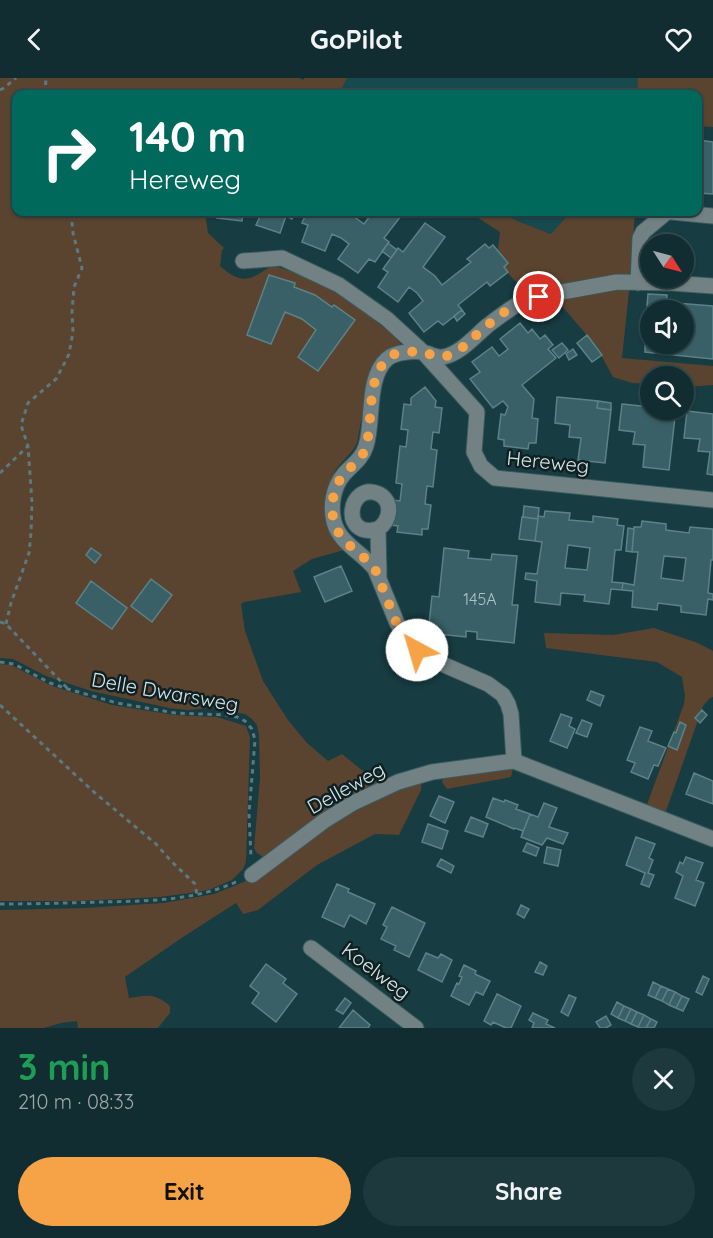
<!DOCTYPE html>
<meta charset="utf-8">
<style>
body{margin:0;font-family:Quicksand,sans-serif;background:#1e393d;color:#f1f3f6;height:100vh;display:flex;flex-direction:column;font-size:22px;white-space:nowrap}
*{box-sizing:border-box;margin:0}
p{font-size:20px;color:#9ca8ab}
.icon{flex:none;width:33px;height:33px;fill:none;stroke:currentColor;stroke-width:2;stroke-linecap:round;stroke-linejoin:round}
.map{position:relative;height:950px;overflow:hidden}
.sheet{display:flex;flex-direction:column;background:#112d31;flex:1}
.sheet>*{flex:none}
.banner{position:absolute;left:12px;top:12px;width:690px;height:126px;border-radius:12px;box-shadow:0 2px 4px #0004,0 0 0 2px #30494d;background:#00695c;color:#fff;overflow:hidden}
.needle{width:39px;rotate:126deg}
.tools{position:absolute;left:640px;top:156px;display:grid;gap:12px}
.tools a{display:grid;place-items:center;width:54px;height:54px;border-radius:50%;background:#112d31;box-shadow:0 2px 4px #0004,0 0 0 2px #30494d;font-size:30px}
.pin{position:absolute;display:grid;place-items:center;width:51px;height:51px;color:#fff;margin:-26px;border:3px solid #fff;border-radius:50%;box-shadow:0 2px 6px #0007}
.me{position:absolute;width:66px;margin:-33px;rotate:321deg;stroke-linejoin:round;filter:drop-shadow(0 0 4px #0008)}
.turn{display:flex;align-items:center;gap:21px;height:126px;padding:0 18px;font-size:27px}
.turn .icon{width:78px;height:78px;stroke-width:2.5}
.turn b{display:block;font-size:42px;line-height:51px}
.round{display:grid;place-items:center;flex:none;width:63px;height:63px;border-radius:32px;background:#1e393d}
.summary{display:flex;align-items:center;justify-content:space-between;height:102px;padding:0 18px}
h1{font-size:36px;font-weight:700;line-height:45px;color:#1e9e55}
.primary-button{display:flex;gap:12px;margin-top:auto;padding:12px 18px}
.primary-button a{flex:1;height:69px;border-radius:36px;background:#f5a346;color:#111;font-size:24px;font-weight:700;line-height:69px;text-align:center}
.primary-button a+a{background:#1e393d;color:#f1f3f6}
header{display:flex;justify-content:space-between;align-items:center;height:78px;padding:0 18px;background:#112d31;font-size:27px;font-weight:700}
.map>svg:first-child{display:block}
.built{fill:#18494f}
.green{fill:#5a442f}
.building{fill:#386066;stroke:#5c8287;stroke-width:1.5;fill-rule:evenodd}
.lines{fill:none;stroke-linecap:round;stroke-linejoin:round}
.minor-casing{stroke:#395b5f;stroke-width:17}
.path{stroke:#5b797e;stroke-width:3;stroke-dasharray:4.5 4.5;stroke-linecap:butt}
.minor{stroke:#728284;stroke-width:15}
.route{stroke:#f5a346;stroke-width:10;stroke-dasharray:0 18}
.labels{text-anchor:middle;stroke-width:5;stroke-linejoin:round;paint-order:stroke}
.number-label{font-size:16px;fill:#acc4c8}
.street-label{font-size:20px;fill:#d3e6e9;stroke:#102022}
</style>
<header><svg class="icon" aria-label="back" viewBox="0 0 24 24"><path d="M15 5l-7 7 7 7"/></svg>GoPilot<svg class="icon" aria-label="heart" viewBox="0 0 24 24"><path d="M12 20l-8-8c-3-5 5-10 8-4 3-6 11-1 8 4z"/></svg></header>
<div class="map">
<svg width="713" height="950" viewBox="0 0 713 950">
<rect width="100%" height="100%" fill="#173c41"/>
<path class="built" d="M347 0H638L637 16H339Z
M502 134H571L552 156 515 142Z"/>
<path class="green" d="M0 0H299L303 2 305 0H347L339 16H283L281 15 268 16H16V134H205L208 155 224 170 222 172 220 188C242 207 250 203 272 187L314 201 354 226 393 257 401 266 383 274 371 290 357 365 353 372 336 391 329 409 335 461 344 472 312 481 293 493 301 514 244 524 241 526 245 553 263 603 288 642 307 665 328 683 342 676 379 706 264 780 256 774 254 770 260 700 259 658 257 647 252 641 245 636 230 633 210 630 188 632 169 630 91 613 46 598 13 581 0 580Z
M638 0H713V49L698 48V16H637Z
M469 134H502L515 142 551 156 571 134H635L630 204 622 280 713 288V307L684 309V298H651V306L632 305 613 299 596 268 561 227 514 202 502 188 498 170 500 154Z
M654 550 698 565 713 573V619L710 620 703 628 665 736 646 729 684 626 685 618 682 599 657 584 546 570 544 555 613 557Z
M0 586 11 587 52 608 112 627 174 637 217 639 246 648 250 659 246 784 243 791 232 802 211 811 198 814 160 819 78 823H0Z
M513 690 511 699 447 711 442 704 444 698Z
M422 701 421 712 399 757 375 756 317 787 258 832 243 836 236 825 183 859 125 899 129 920C148 917 155 915 170 928V935L158 950H78L77 943 61 945 44 950H0V832L84 830 163 825 214 816 251 801 353 729Z"/>
<path class="building" d="M698 62 713 64V116L698 115Z
M218 134H243L242 143 217 140Z
M262 134H295L292 141 286 138 280 155 256 147Z
M307 134H342L353 138 364 146 373 134H404L384 160 389 164 375 184 369 181 358 195 338 181 349 166 341 160 332 156 325 173 302 164 308 147 302 145Z
M425 145 445 159 423 189 435 198 442 207 471 184 467 181 485 166 489 170 493 167 508 185 504 189 508 194 490 208 487 204 458 227 462 232 443 247 438 243 424 254 409 235 423 223 417 215 409 209 398 224 378 209 388 194 383 191 398 170 403 174Z
M388 165 397 172 391 180 382 173Z
M269 197 295 205 294 209 315 217 332 229 334 227 355 242 318 293 298 279 316 252 302 241 285 234 271 266 247 257Z
M648 216 667 217 666 230 675 231 676 225 713 228V281L645 274V265H644ZM651 232H684V266H651Z
M462 232 465 236 457 243 454 238Z
M520 245 528 255 532 251 540 261 545 257 553 267 548 271 556 280 522 307 534 321 532 340 538 341 536 365H529L528 371 504 368V362L498 361 501 336 505 337 508 329 503 323 493 330 470 301 480 294 472 284 492 269 499 278 508 271 500 261Z
M587 257 602 277 592 284 577 265Z
M562 265 568 272 559 280 552 272Z
M573 271 577 277 569 282 566 276Z
M425 309 436 323 435 329 442 330 439 355 433 354 431 371 437 372 433 409 427 408 425 426 431 427 428 451H422V457L397 454 398 448 391 447 394 422 400 423 402 406 396 405 400 368 406 369 408 352 401 351 404 326 411 327V320Z
M557 319 598 323 597 330 611 332 605 385 578 382 581 360 569 359 570 347 555 345Z
M598 323 611 325V332L597 330Z
M622 326 651 329V332H662V337L675 339 669 392 643 389 645 367 633 366 635 354 619 352Z
M687 333 713 336V397L707 396 710 374 698 373 700 361 684 360Z
M524 428 539 430 538 441 523 439Z
M545 433 570 435 569 442 593 444V438L618 441 617 447 624 448 621 472H615L612 504 623 505 622 512 611 511 609 526 584 523 585 517 561 515 560 527 535 524 537 503 525 501 526 495 537 496 542 464 535 463 538 441V438L544 439ZM568 467 590 470 587 492 565 490Z
M522 439 538 441 535 463 519 461Z
M642 443 666 446V452L689 455 690 449 713 451V482H711L708 515 713 516V522L708 521 706 537 681 534V528L658 525 657 532 632 529 633 513 622 512 623 505 634 507 638 474H632L634 451V449H641ZM664 478 686 480 683 503 661 500Z
M628 450 634 451 632 474 626 473Z
M91 470 101 477 95 485 86 477Z
M444 470 469 473 468 480 491 482 492 476 517 478 512 527H518L514 565 477 561V554L466 553V559L428 555 432 518 439 519Z
M341 488 352 513 325 524 314 499Z
M151 501 172 517 152 544 131 528Z
M91 503 127 530 112 551 76 525Z
M591 613 604 618 600 628 587 622Z
M702 632 707 637 700 645 695 640Z
M561 636 572 640 569 648 575 651 567 670 550 663Z
M582 642 592 646 587 659 576 655Z
M680 644 686 647 677 672 668 668 674 654 676 655Z
M640 649 652 653 648 663 666 670 658 688 654 687 648 701 631 694 635 685 627 682Z
M694 695 713 703V726L686 716Z
M439 718 454 724 445 745 430 738Z
M493 720 504 724 505 722 518 727 516 731 530 736 521 759 523 753 515 750 514 751 486 739Z
M544 725 557 730 549 749 568 755 563 766 547 760 542 767 521 759 530 736 538 739Z
M471 739 488 746 483 759 465 753Z
M428 746 448 753 442 771 422 764Z
M636 759 655 766 649 780 653 782 648 795 654 797 649 809 641 806 645 795 626 787Z
M527 765 539 770 536 778 523 773Z
M547 769 561 772 558 788 544 785Z
M686 779 703 785 696 802 704 805 695 828 675 820 683 798 676 794 680 784 683 786Z
M441 781 454 788 451 795 437 788Z
M337 806 349 811 348 814 375 826 366 846 350 837 344 849 322 839Z
M521 827 529 831 524 840 517 836Z
M392 829 425 845 409 879 394 872 396 868 381 861 387 849 383 847Z
M426 875 438 880 441 876 452 882 442 904 418 892Z
M540 884 547 888 543 897 535 894Z
M266 886 286 901 283 905 297 916 276 944 252 925 259 915 250 908Z
M464 887 476 893 475 896 490 903 483 917 476 914 469 927 451 918 457 905 459 906 462 899 459 898Z
M703 898 709 901 702 917 696 914Z
M653 904 661 908 655 920 648 917Z
M661 908 668 911 662 923 655 920Z
M668 911 675 914 669 927 662 923Z
M675 914 682 918 676 930 669 927Z
M497 916 521 928 511 950H506L493 944 491 947 484 943Z
M569 917 576 920 568 938 561 934Z
M682 918 689 921 683 933 676 930Z
M345 920 351 925 343 936 336 932Z
M617 924 624 928 618 940 611 936Z
M624 928 631 931 625 943 618 940Z
M631 931 637 934 631 946 625 943Z
M353 932 370 947 368 950H339Z
M637 934 644 937 638 949 631 946Z
M533 935 548 942 546 946 555 950H532L534 945 529 942Z
M644 937 651 941 646 950H639L638 949Z
M606 938 611 947 606 950H600L596 944Z
M651 941 657 944 654 950H646Z"/>
<g class="lines">
<g class="minor-casing">
<path id="minor" d="M671 134 713 138
M243 183 282 180 339 207 387 241 423 274 477 334 474 374 481 388 495 400 713 422
M638 205 640 160 643 154 667 134
M378 451C339 462 348 402 379 416 394 424 390 443 378 451L379 497
M514 683 511 636 508 626 503 617 488 606 426 579 409 564 397 545 375 491C362 474 340 466 334 444 330 428 333 409 344 396 352 387 362 381 366 368 374 343 366 300 387 281 395 274 415 272 425 275 431 276 437 280 443 279 460 276 474 259 487 248 500 238 514 227 529 220L617 204 671 205 713 208
M252 797 324 743 353 725 398 704 432 694 514 683 713 761
M311 870 416 950"/>
</g>
<path class="path" d="M0 12 4 10 16 0
M45 16 46 0
M0 395 28 368
M0 544 6 546 67 610
M6 546 11 525 29 475 31 455 32 425 28 368 21 347 28 325 56 301 63 288 69 276 73 254 72 234 74 209 82 190 73 155 71 134
M0 584 14 586 50 605 68 611 117 625 175 635 227 637 237 639 245 643 252 651 255 662 249 736 251 779
M0 627 95 715 156 766 171 783 195 806 197 817
M0 826C34 826 68 825 102 824 147 823 196 823 238 803"/>
<use href="#minor" class="minor"/>
</g>
<g class="lines">
<path class="route" d="M417 572 402 555 397 546 375 491C362 474 340 466 334 444 330 428 333 409 344 396 353 386 363 381 366 368 374 340 365 297 391 278 398 273 417 273 426 275 430 276 435 279 439 279 444 280 452 276 456 274 463 270 468 264 474 259 493 243 514 222 539 219"/>
</g>
<g class="labels">
<g class="number-label">
<text x="480" y="527">145A</text>
</g>
<g class="street-label">
<text transform="translate(548 384) rotate(6)" y="7">Hereweg</text>
<text transform="translate(165 614) rotate(10)" y="7">Delle Dwarsweg</text>
<text transform="translate(346 710) rotate(-29)" y="7">Delleweg</text>
<text transform="translate(376 893) rotate(37)" y="7">Koelweg</text>
</g>
</g>
</svg>
<div class="tools">
<a><svg class="needle" viewBox="-14 -14 28 28"><path d="M0-13l5 13h-10z" fill="#e53935"/><path d="M0 13l5-13h-10z" fill="#9ca8ab"/></svg></a>
<a><svg class="icon" aria-label="sound" viewBox="0 0 24 24"><path d="M4 9h4l5-4v14l-5-4H4zM17 9q2 3 0 6"/></svg></a>
<a><svg class="icon" aria-label="search" viewBox="0 0 24 24"><circle cx="10" cy="10" r="6"/><path d="M15 15l6 6"/></svg></a>
</div>
<div class="pin" style="left:539px;top:219px;background:#d93025"><svg class="icon" aria-label="arrive" viewBox="0 0 24 24"><path d="M6 21V4h12l-3 4 3 4H6"/></svg></div>
<svg class="me" style="left:417px;top:572px" viewBox="-20 -20 40 40"><circle r="19" fill="#fff"/><path d="M0-13L10 11 0 6-10 11z" fill="#f5a346"/></svg>
<div class="banner">
<div class="turn"><svg class="icon" aria-label="right" viewBox="0 0 24 24"><path d="M7 20v-9h11M14 6l5 5-5 5"/></svg><div><b>140 m</b>Hereweg</div></div>
</div>
</div>
<section class="sheet">
<div class="summary"><div><h1>3 min</h1><p>210 m · 08:33</p></div><a class="round"><svg class="icon" aria-label="close" viewBox="0 0 24 24"><path d="M6 6l12 12M18 6L6 18"/></svg></a></div>
<div class="primary-button"><a>Exit</a><a>Share</a></div>
</section>
